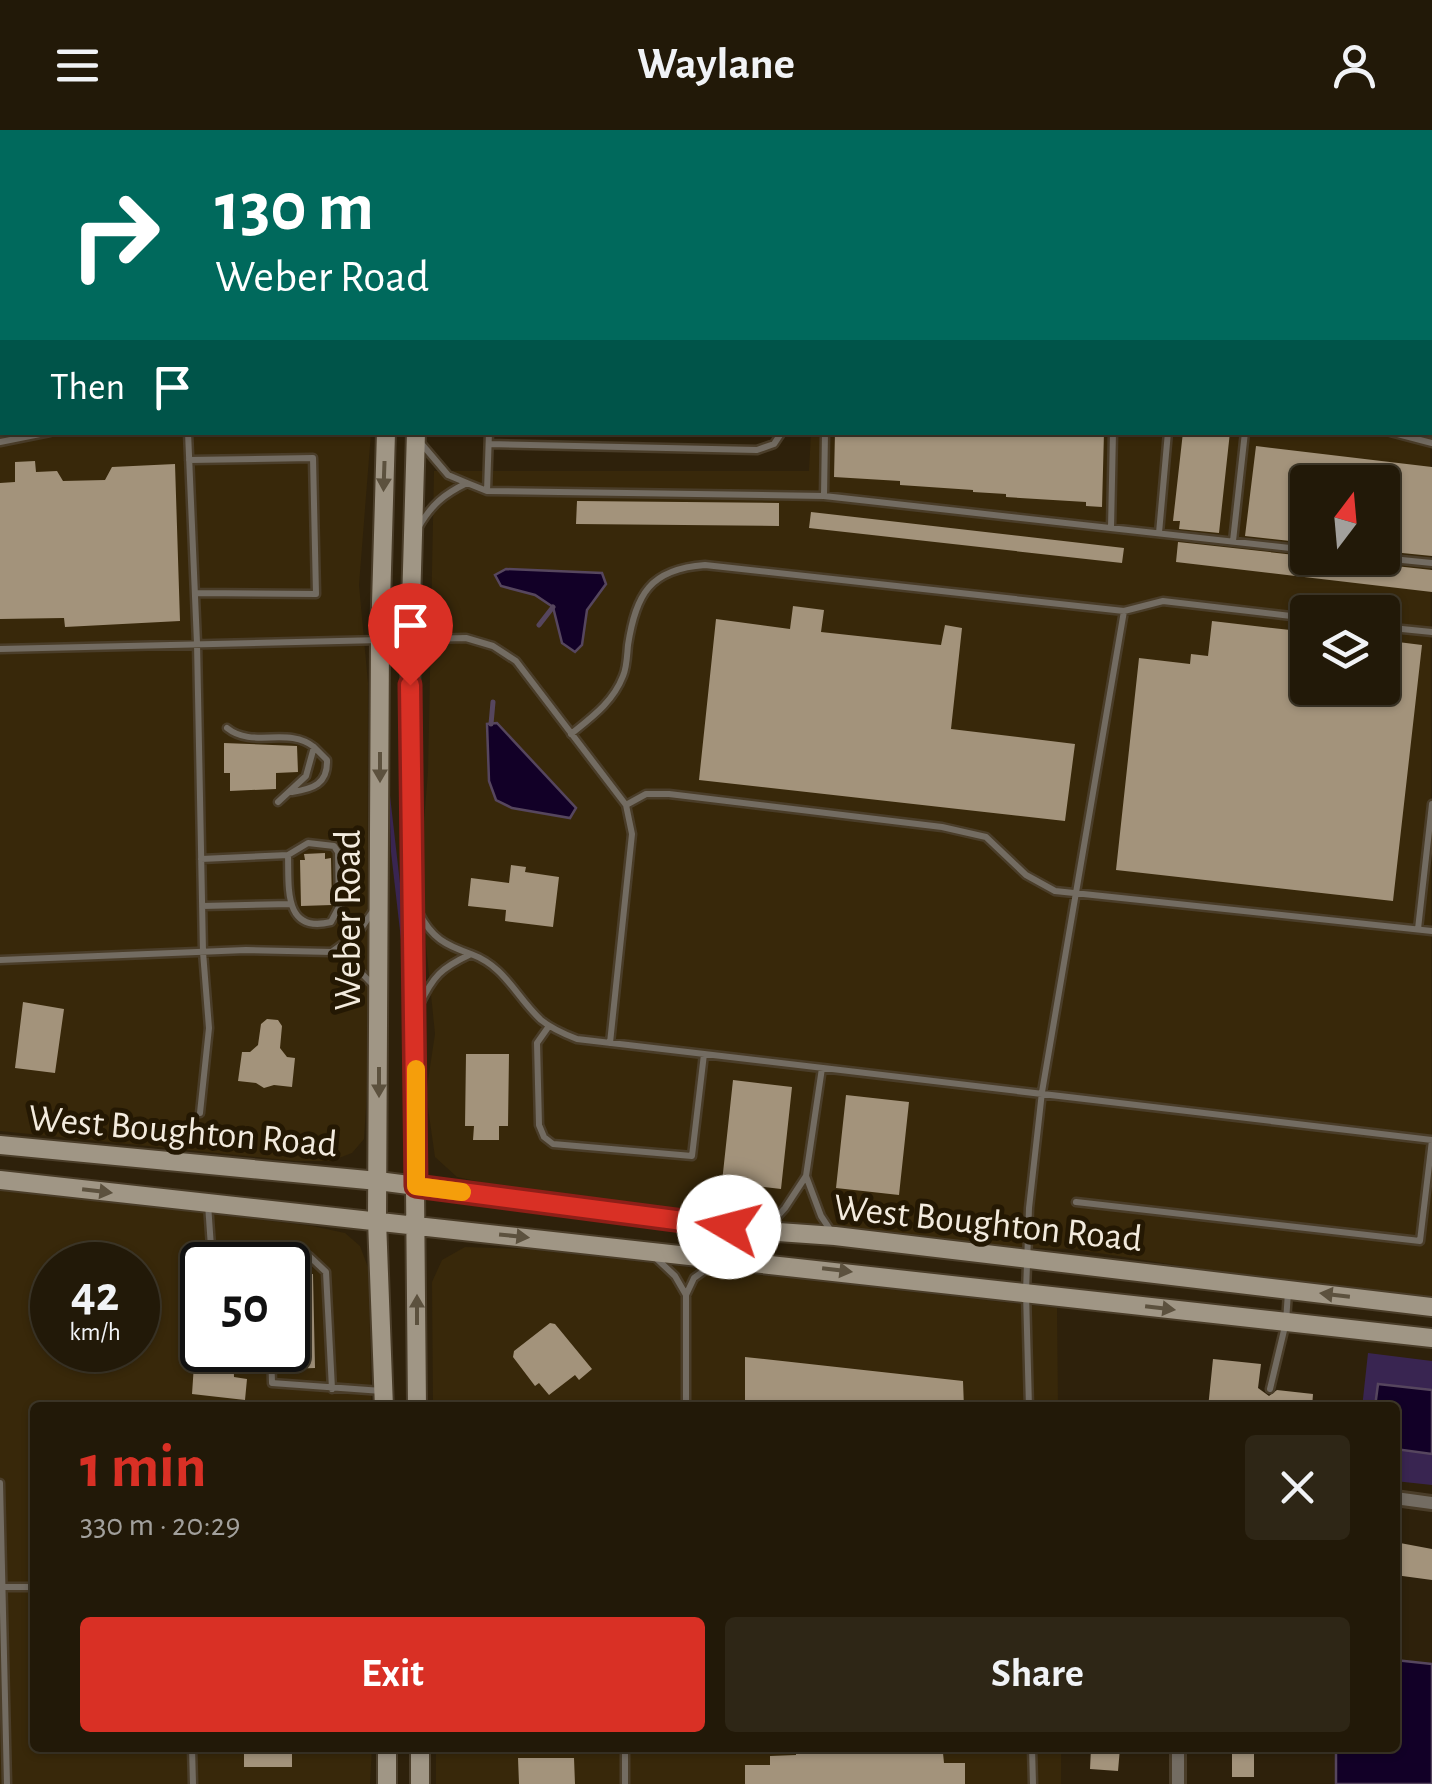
<!DOCTYPE html>
<meta charset="utf-8">
<style>
body{margin:0;font-family:"Alegreya Sans",sans-serif;background:#2e2616;color:#f1f3f6;height:100vh;display:flex;flex-direction:column;font-size:38px;white-space:nowrap}
*{box-sizing:border-box;margin:0}
p{font-size:32px;color:#a2a09c}
.icon{flex:none;width:55px;height:55px;fill:none;stroke:currentColor;stroke-width:2;stroke-linecap:round;stroke-linejoin:round}
.map{position:relative;flex:1;overflow:hidden}
.side{position:absolute;left:30px;top:1272px;width:1370px;height:350px;display:flex;flex-direction:column;background:#221908;border-radius:10px;box-shadow:0 2px 8px #0004,0 0 0 2px #3f3829}
.side>*{flex:none}
.banner{position:absolute;left:0px;top:0px;width:1432px;height:305px;box-shadow:0 2px 8px #0004,0 0 0 2px #3f3829;background:#00695c;color:#fff;overflow:hidden}
.needle{width:65px;rotate:16deg}
.controls{position:absolute;left:1290px;top:335px;display:grid;gap:20px}
.controls a{display:grid;place-items:center;width:110px;height:110px;border-radius:10px;background:#221908;box-shadow:0 2px 8px #0004,0 0 0 2px #3f3829;font-size:50px}
.speed{position:absolute;left:30px;top:1112px;display:flex;gap:20px;font-size:50px;font-weight:700;text-align:center}
.speed>*{display:grid;place-content:center;width:130px;height:130px;border-radius:50%;background:#221908;box-shadow:0 2px 8px #0004,0 0 0 2px #3f3829;line-height:1}
.speed small{font-size:25px;font-weight:400}
.speed .limit{border:5px solid #111;border-radius:15px;background:#fff;color:#111}
.pin{position:absolute;display:grid;place-items:center;width:85px;height:85px;color:#fff;margin:-102px -42px;border-radius:50% 50% 50% 0;rotate:-45deg;box-shadow:0 0 10px #0007}
.pin .icon{rotate:45deg}
.me{position:absolute;width:110px;margin:-55px;rotate:278deg;stroke-linejoin:round;filter:drop-shadow(0 0 8px #0008)}
.turn{display:flex;align-items:center;gap:35px;height:210px;padding:0 50px;font-size:45px}
.turn .icon{width:130px;height:130px;stroke-width:2.5}
.turn b{display:block;font-size:70px;line-height:85px}
.then{display:flex;align-items:center;height:95px;padding:0 50px;background:#0003;gap:20px;font-size:38px}
.round{display:grid;place-items:center;flex:none;width:105px;height:105px;border-radius:10px;background:#2e2616}
.headline{display:flex;align-items:center;justify-content:space-between;height:170px;padding:0 50px}
h1{font-size:60px;font-weight:700;line-height:75px;color:#d93025}
.button{display:flex;gap:20px;margin-top:auto;padding:20px 50px}
.button a{flex:1;height:115px;border-radius:10px;background:#d93025;color:#fff;font-size:40px;font-weight:700;line-height:115px;text-align:center}
.button a+a{background:#2e2616;color:#f1f3f6}
header{display:flex;justify-content:space-between;align-items:center;height:130px;padding:0 50px;background:#221908;font-size:45px;font-weight:700}
.map>svg:first-child{display:block}
.built{fill:#38280a;fill-rule:evenodd}
.green{fill:#392551}
.water{fill:#120027;stroke:#56465e;stroke-width:2.5}
.lines{fill:none;stroke-linecap:round;stroke-linejoin:round}
.stream{stroke:#56465e;stroke-width:5}
.building{fill:#a3937b}
.service-casing{stroke:#4a3d29;stroke-width:11}
.minor-casing{stroke:#4a3d29;stroke-width:18}
.secondary-casing{stroke:#4a3d29;stroke-width:22}
.service{stroke:#736c62;stroke-width:6}
.minor{stroke:#736c62;stroke-width:12}
.secondary{stroke:#a09685;stroke-width:18}
.oneway{fill:#5c513e}
.route-casing{stroke:#8d1f18;stroke-width:25}
.route{stroke:#d93025;stroke-width:18}
.slow{stroke:#f59e0b;stroke-width:18}
.labels{text-anchor:middle;stroke-width:10;stroke-linejoin:round;paint-order:stroke}
.street-label{font-size:38px;fill:#f3ebde;stroke:#241803}
</style>
<header><svg class="icon" aria-label="menu" viewBox="0 0 24 24"><path d="M4 6h16M4 12h16M4 18h16"/></svg>Waylane<svg class="icon" aria-label="person" viewBox="0 0 24 24"><circle cx="12" cy="8" r="4"/><path d="M4 21q1-7 8-7t8 7"/></svg></header>
<div class="map">
<svg width="1432" height="1654" viewBox="0 0 1432 1654">
<rect width="100%" height="100%" fill="#2e210b"/>
<path class="built" d="M0 0H394L2 2V302L371 303 359 455 368 553 367 963 364 1009 352 1023 331 1031H295L0 1001Z
M1430 213 1432 1168 1271 1150 1073 1119 977 1116 514 1059 457 1047 435 1027 426 964 435 904 422 776 421 727 428 642 434 341H809L811 302H1430ZM1308 352H1382V428H1308ZM1308 482H1382V558H1308Z
M0 1059 312 1096 345 1103 360 1116 369 1140 371 1277 35 1278V1618H372L370 1654H0ZM52 1135H138V1220H52ZM202 1135H288V1220H202Z
M465 1117 526 1119 1057 1178 1058 1277H433L432 1152 442 1130Z
M436 1618H1061V1654H436Z"/>
<path class="green" d="M626 0H1432V214L1430 2Z
M389 657 401 762 403 827 391 722Z
M1368 1223 1432 1231V1355L1395 1351V1278H1362Z"/>
<path class="water" d="M506 439 602 443 606 454 587 480 582 515 575 522 562 513 553 477 535 465 501 456 495 445Z
M497 593 576 678 570 688 512 678 496 670 489 651 487 594Z
M1378 1254 1432 1260V1324L1395 1319V1278L1375 1277Z
M1395 1530 1432 1534V1654H1336V1618H1395Z"/>
<g class="lines">
<path class="stream" d="M539 495 553 477
M491 594 493 572"/>
</g>
<path class="building" d="M835 302H1104L1102 377 1086 376V372L1006 367V364L973 362V360L900 355V351L834 347Z
M1183 302H1230L1219 403 1179 399 1180 391H1173Z
M1256 316 1432 337V426L1382 421V352H1308V413L1245 406Z
M35 331 36 342 57 341 63 351 105 350 112 337 175 334 180 491 65 497 64 488 0 489V353L15 352V332Z
M577 371 779 373V396L576 394Z
M811 382 1124 418 1122 433 809 398Z
M1178 412 1432 440V462L1176 432Z
M793 476 824 480 821 502 941 515 945 495 962 498 951 599 1075 614 1065 691 699 650 716 489 790 499Z
M1212 491 1308 502V558H1382V510L1422 515 1393 771 1116 740 1139 528 1190 534 1191 524 1208 526Z
M224 613 297 616 298 642 276 643V659L230 661V643H224Z
M325 723V729L331 728 332 775 301 776 300 730H305L304 724Z
M511 735 526 737 525 742 559 747 553 797 505 791 506 780 468 776 471 748 509 753Z
M23 872 64 879 55 943 15 938Z
M267 889 278 890 282 896 280 918 287 927 295 928 292 957 274 955 264 958 256 953 238 951 242 922H250L258 915 261 894Z
M466 924H509L508 996H499V1010H473L474 996H465Z
M733 950 792 957 781 1059 722 1052Z
M846 965 909 972 899 1065 836 1058Z
M313 1144 315 1238 285 1239 288 1145Z
M550 1193 555 1194 592 1239 579 1250 575 1245 549 1265 539 1253 535 1256 513 1227 514 1221Z
M195 1220H233L234 1247 247 1249 245 1270 192 1264Z
M745 1227 963 1251 964 1278H745Z
M1213 1229 1261 1234 1258 1258 1269 1266 1277 1260 1313 1264 1312 1278H1208Z
M1400 1413 1432 1419V1450L1395 1445V1424L1398 1425Z
M244 1618H292V1637H244Z
M796 1618H916V1623H943L944 1633H965V1654H745V1635H770V1626L796 1625Z
M1091 1618H1120L1118 1641 1090 1639Z
M1232 1618H1254V1647H1232Z
M518 1628H574L575 1654H519Z"/>
<g class="lines">
<g class="service-casing">
<path id="service" d="M96 0V2
M525 0 535 2
M510 2V0
M0 258 2 257
M188 302 197 513 203 822 209 898 200 983
M1390 302 1432 313
M0 312 50 302
M489 314 757 320 774 314 782 302
M189 330 313 328 316 464 195 463
M467 353 487 361 824 366 1308 420
M487 361 489 302
M824 366 825 302
M418 398C431 375 444 364 467 353L448 345 420 312
M1111 398 1113 302
M1159 403 1168 302
M1233 411 1245 302
M1382 428 1432 433
M1382 497 1432 502
M0 519 466 508 493 516 516 531 626 675 632 704 610 913
M227 598C253 619 288 596 314 617L306 646 278 672
M571 604C592 587 613 572 623 546 627 537 627 525 628 515 636 464 650 439 705 435L1124 481 1163 471 1308 488
M292 662C313 659 328 654 327 630L314 617
M626 675 646 664H669L942 697 986 707 1026 745 1055 761 1432 801
M201 729 288 725 308 713 334 716 338 722 339 777 331 792C283 804 289 757 288 725
M202 776 290 774
M1418 799 1432 674
M333 821 358 803 373 781
M471 824C506 837 515 866 541 890 552 899 564 904 577 909L1432 1010
M0 830 246 820 332 822 349 830 373 855
M419 876C433 846 441 838 471 824 445 815 432 808 419 783
M549 896 537 913 539 995 544 1007 553 1014 692 1026 704 924
M806 1046 822 938
M1076 1072 1420 1111 1432 1010
M208 1074 211 1117 270 1122V1135
M767 1098 785 1078 806 1046 821 1086 831 1101
M270 1122 309 1126 326 1142 332 1259
M657 1129 675 1146 686 1165 694 1148 712 1135
M686 1165V1278
M271 1220 272 1253 382 1261
M1270 1259 1286 1192 1288 1162
M1029 1278 1026 1162 1029 1078 1042 962 1124 481
M0 1353 7 1654
M2 1457H35
M192 1618 193 1654
M625 1618V1654
M1032 1618 1033 1654"/>
</g>
<g class="minor-casing">
<path id="minor" d="M1395 1368 1432 1373
M1178 1618V1654"/>
</g>
<g class="secondary-casing">
<path id="secondary" d="M406 2V0
M434 2V0
M416 302 410 508 417 1278
M0 1015 378 1051 764 1101 835 1106 1432 1177
M0 1050 1432 1208
M384 1278 377 1090 380 508 386 302
M387 1654V1618
M420 1654V1618"/>
</g>
<use href="#service" class="service"/>
<use href="#minor" class="minor"/>
<use href="#secondary" class="secondary"/>
</g>
<defs><path id="oneway-solid" d="M-6-.8H1V-3.2L6.5 0L1 3.2V.8H-6Z" transform="scale(2.5)"/></defs>
<g class="oneway">
<use href="#oneway-solid" transform="translate(384 346) rotate(92)"/>
<use href="#oneway-solid" transform="translate(380 637) rotate(90)"/>
<use href="#oneway-solid" transform="translate(379 952) rotate(90)"/>
<use href="#oneway-solid" transform="translate(97 1061) rotate(7)"/>
<use href="#oneway-solid" transform="translate(514 1106) rotate(6)"/>
<use href="#oneway-solid" transform="translate(837 1140) rotate(7)"/>
<use href="#oneway-solid" transform="translate(1335 1165) rotate(-173)"/>
<use href="#oneway-solid" transform="translate(1160 1178) rotate(7)"/>
<use href="#oneway-solid" transform="translate(417 1180) rotate(-90)"/>
</g>
<g class="lines">
<g class="route-casing">
<path id="route" d="M410 555 416 1056 729 1097"/>
</g>
<use href="#route" class="route"/>
<path class="slow" d="M416 939V1056L462 1062"/>
</g>
<g class="labels">
<g class="street-label">
<text transform="translate(347 790) rotate(-90)" y="13">Weber Road</text>
<text transform="translate(183 1000) rotate(5)" y="13">West Boughton Road</text>
<text transform="translate(988 1092) rotate(6)" y="13">West Boughton Road</text>
</g>
</g>
</svg>
<div class="controls">
<a><svg class="needle" viewBox="-14 -14 28 28"><path d="M0-13l5 13h-10z" fill="#e53935"/><path d="M0 13l5-13h-10z" fill="#a2a09c"/></svg></a>
<a><svg class="icon" aria-label="layers" viewBox="0 0 24 24"><path d="M12 4l9 5-9 5-9-5zM3 14l9 5 9-5"/></svg></a>
</div>
<div class="speed"><div>42<small>km/h</small></div><div class="limit">50</div></div>
<div class="pin" style="left:410px;top:555px;background:#d93025"><svg class="icon" aria-label="arrive" viewBox="0 0 24 24"><path d="M6 21V4h12l-3 4 3 4H6"/></svg></div>
<svg class="me" style="left:729px;top:1097px" viewBox="-20 -20 40 40"><circle r="19" fill="#fff"/><path d="M0-13L10 11 0 6-10 11z" fill="#d93025"/></svg>
<div class="banner">
<div class="turn"><svg class="icon" aria-label="right" viewBox="0 0 24 24"><path d="M7 20v-9h11M14 6l5 5-5 5"/></svg><div><b>130 m</b>Weber Road</div></div>
<div class="then">Then<svg class="icon" aria-label="arrive" viewBox="0 0 24 24"><path d="M6 21V4h12l-3 4 3 4H6"/></svg></div>
</div>
<section class="side">
<div class="headline"><div><h1>1 min</h1><p>330 m · 20:29</p></div><a class="round"><svg class="icon" aria-label="close" viewBox="0 0 24 24"><path d="M6 6l12 12M18 6L6 18"/></svg></a></div>
<div class="button"><a>Exit</a><a>Share</a></div>
</section>
</div>
